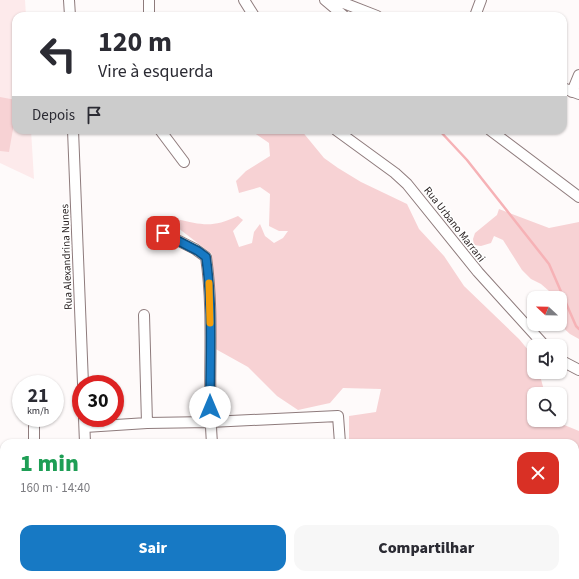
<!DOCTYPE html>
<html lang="pt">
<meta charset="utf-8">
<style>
body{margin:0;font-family:"Source Sans 3",sans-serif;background:#f7f7f7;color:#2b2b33;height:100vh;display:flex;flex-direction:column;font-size:15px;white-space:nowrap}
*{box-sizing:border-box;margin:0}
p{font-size:13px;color:#7c7c81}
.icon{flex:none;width:22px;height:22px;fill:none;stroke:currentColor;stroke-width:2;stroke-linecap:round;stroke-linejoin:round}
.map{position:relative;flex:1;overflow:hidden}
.panel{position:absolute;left:0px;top:439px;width:579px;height:140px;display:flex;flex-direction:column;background:#fff;border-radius:12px 12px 0 0;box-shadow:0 1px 3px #0004}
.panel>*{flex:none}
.hud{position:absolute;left:12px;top:12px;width:555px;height:122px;border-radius:12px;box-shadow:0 1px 3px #0004;background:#fff;color:#2b2b33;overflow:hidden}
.needle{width:26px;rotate:292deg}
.controls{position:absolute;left:527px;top:291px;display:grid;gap:8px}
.controls a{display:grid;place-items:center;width:40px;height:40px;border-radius:8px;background:#fff;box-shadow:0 1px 3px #0004;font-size:20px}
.speed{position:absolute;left:12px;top:375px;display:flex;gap:8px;font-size:20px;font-weight:700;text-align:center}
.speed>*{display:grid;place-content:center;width:52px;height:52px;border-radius:50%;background:#fff;box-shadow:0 1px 3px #0004;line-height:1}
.speed small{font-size:10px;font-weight:400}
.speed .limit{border:6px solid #d22;background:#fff;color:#111}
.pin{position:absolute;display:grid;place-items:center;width:34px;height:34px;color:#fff;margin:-17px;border-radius:8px;box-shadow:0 2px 6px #0006}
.me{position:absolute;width:44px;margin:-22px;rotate:0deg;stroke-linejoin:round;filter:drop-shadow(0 0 3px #0008)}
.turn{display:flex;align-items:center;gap:14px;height:84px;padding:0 20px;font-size:18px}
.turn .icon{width:52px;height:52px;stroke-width:2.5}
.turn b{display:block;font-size:28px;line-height:34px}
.then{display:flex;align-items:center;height:38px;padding:0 20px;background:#0003;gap:8px;font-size:15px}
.round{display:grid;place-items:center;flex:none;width:42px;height:42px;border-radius:12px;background:#f7f7f7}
.head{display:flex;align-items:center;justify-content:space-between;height:68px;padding:0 20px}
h1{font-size:24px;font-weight:800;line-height:30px;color:#1e9e55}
.cta{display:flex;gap:8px;margin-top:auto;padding:8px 20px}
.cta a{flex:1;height:46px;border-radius:12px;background:#1779c4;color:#fff;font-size:16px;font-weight:800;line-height:46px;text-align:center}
.cta a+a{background:#f7f7f7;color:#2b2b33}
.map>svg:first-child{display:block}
.built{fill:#fdeaeb}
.green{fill:#f7d2d4}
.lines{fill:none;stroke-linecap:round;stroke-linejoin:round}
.stream{stroke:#f6b2b6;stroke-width:2.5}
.minor-casing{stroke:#8e7b7c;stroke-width:12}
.minor{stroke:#fff;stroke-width:10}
.route-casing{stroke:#0f4f7f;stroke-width:10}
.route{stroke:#1779c4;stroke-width:7}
.slow{stroke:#f59e0b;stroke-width:7}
.labels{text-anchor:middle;stroke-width:3;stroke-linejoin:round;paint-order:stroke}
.street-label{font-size:11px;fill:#2d2525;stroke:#fff}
</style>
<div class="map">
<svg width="579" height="579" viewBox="0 0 579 579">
<rect width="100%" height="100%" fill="#fefafa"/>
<path class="built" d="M0 0H25L26 16H16V130H31L34 179 0 163Z"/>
<path class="green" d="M0 97 16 100V112L9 152 0 151Z
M250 130H301L324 158 338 168 361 182 407 204 419 229 444 256 464 286 519 339 534 357V372H539L545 394H534V420H552L579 431V579H331L333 575H575V443H349V416L376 412 381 389 343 388 330 403 298 410 277 396 248 367 212 347 211 287 212 254 178 228 176 219C203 225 212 228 238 216L243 220 233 231 239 247 252 243 254 232 260 224 265 236 274 243 283 238 288 231H279L269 226 270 194 260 187 239 193 236 181 246 171 270 156 269 143Z
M499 209 549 228 579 222V339L570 334 559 324H560V298H550L549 291 541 284 531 279 522 270 503 240 494 236 491 243 481 246 474 245 473 239 475 233 497 215Z"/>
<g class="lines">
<path class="stream" d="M439 130 467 160 549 264 576 326 579 329"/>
<g class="minor-casing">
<path id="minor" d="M69 0 70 16
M149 0V16
M244 0 254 16
M325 0 344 16
M336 0 377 16
M475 16 481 0
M563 88 579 94
M572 92 579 75
M73 130 83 384
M160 130 184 162
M336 130 395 173 407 184 478 272 545 346
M490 130 579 197
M163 233 195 249 206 257C215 319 207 381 212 443
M144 315 147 423
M560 360 579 370
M84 418 85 443
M85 427 147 423 210 422 338 416 340 443
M34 443V426
M0 569 4 568
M90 575 100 579
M324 579 326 575"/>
</g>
<use href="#minor" class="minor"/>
</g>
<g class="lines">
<g class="route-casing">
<path id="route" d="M163 233 198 251 206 257C213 306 210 357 210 407"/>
</g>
<use href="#route" class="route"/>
<path class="slow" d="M209 283 210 323"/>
</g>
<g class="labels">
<g class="street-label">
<text transform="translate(455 224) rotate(52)" y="4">Rua Urbano Marrani</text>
<text transform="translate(66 257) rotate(-92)" y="4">Rua Alexandrina Nunes</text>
</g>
</g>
</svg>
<div class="controls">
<a><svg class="needle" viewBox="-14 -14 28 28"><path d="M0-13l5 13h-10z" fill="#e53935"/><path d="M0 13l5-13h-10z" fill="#7c7c81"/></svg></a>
<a><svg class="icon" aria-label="sound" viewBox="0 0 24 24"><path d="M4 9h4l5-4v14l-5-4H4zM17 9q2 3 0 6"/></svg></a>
<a><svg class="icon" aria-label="search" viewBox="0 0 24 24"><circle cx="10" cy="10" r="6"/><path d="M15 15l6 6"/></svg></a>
</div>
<div class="speed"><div>21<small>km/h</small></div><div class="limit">30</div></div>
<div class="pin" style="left:163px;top:233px;background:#d93025"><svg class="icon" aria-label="arrive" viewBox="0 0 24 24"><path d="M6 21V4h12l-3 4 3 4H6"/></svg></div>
<svg class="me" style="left:210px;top:407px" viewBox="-20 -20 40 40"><circle r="19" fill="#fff"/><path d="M0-13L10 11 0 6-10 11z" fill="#1779c4"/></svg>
<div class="hud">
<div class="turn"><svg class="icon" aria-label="left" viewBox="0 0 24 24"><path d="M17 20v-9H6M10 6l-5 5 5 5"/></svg><div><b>120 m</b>Vire à esquerda</div></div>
<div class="then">Depois<svg class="icon" aria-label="arrive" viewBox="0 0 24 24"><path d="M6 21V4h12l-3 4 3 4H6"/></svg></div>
</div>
<section class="panel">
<div class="head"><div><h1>1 min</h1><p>160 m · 14:40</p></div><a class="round" style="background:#d93025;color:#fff"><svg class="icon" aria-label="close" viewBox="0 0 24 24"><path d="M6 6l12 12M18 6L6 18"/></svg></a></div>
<div class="cta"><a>Sair</a><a>Compartilhar</a></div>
</section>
</div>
